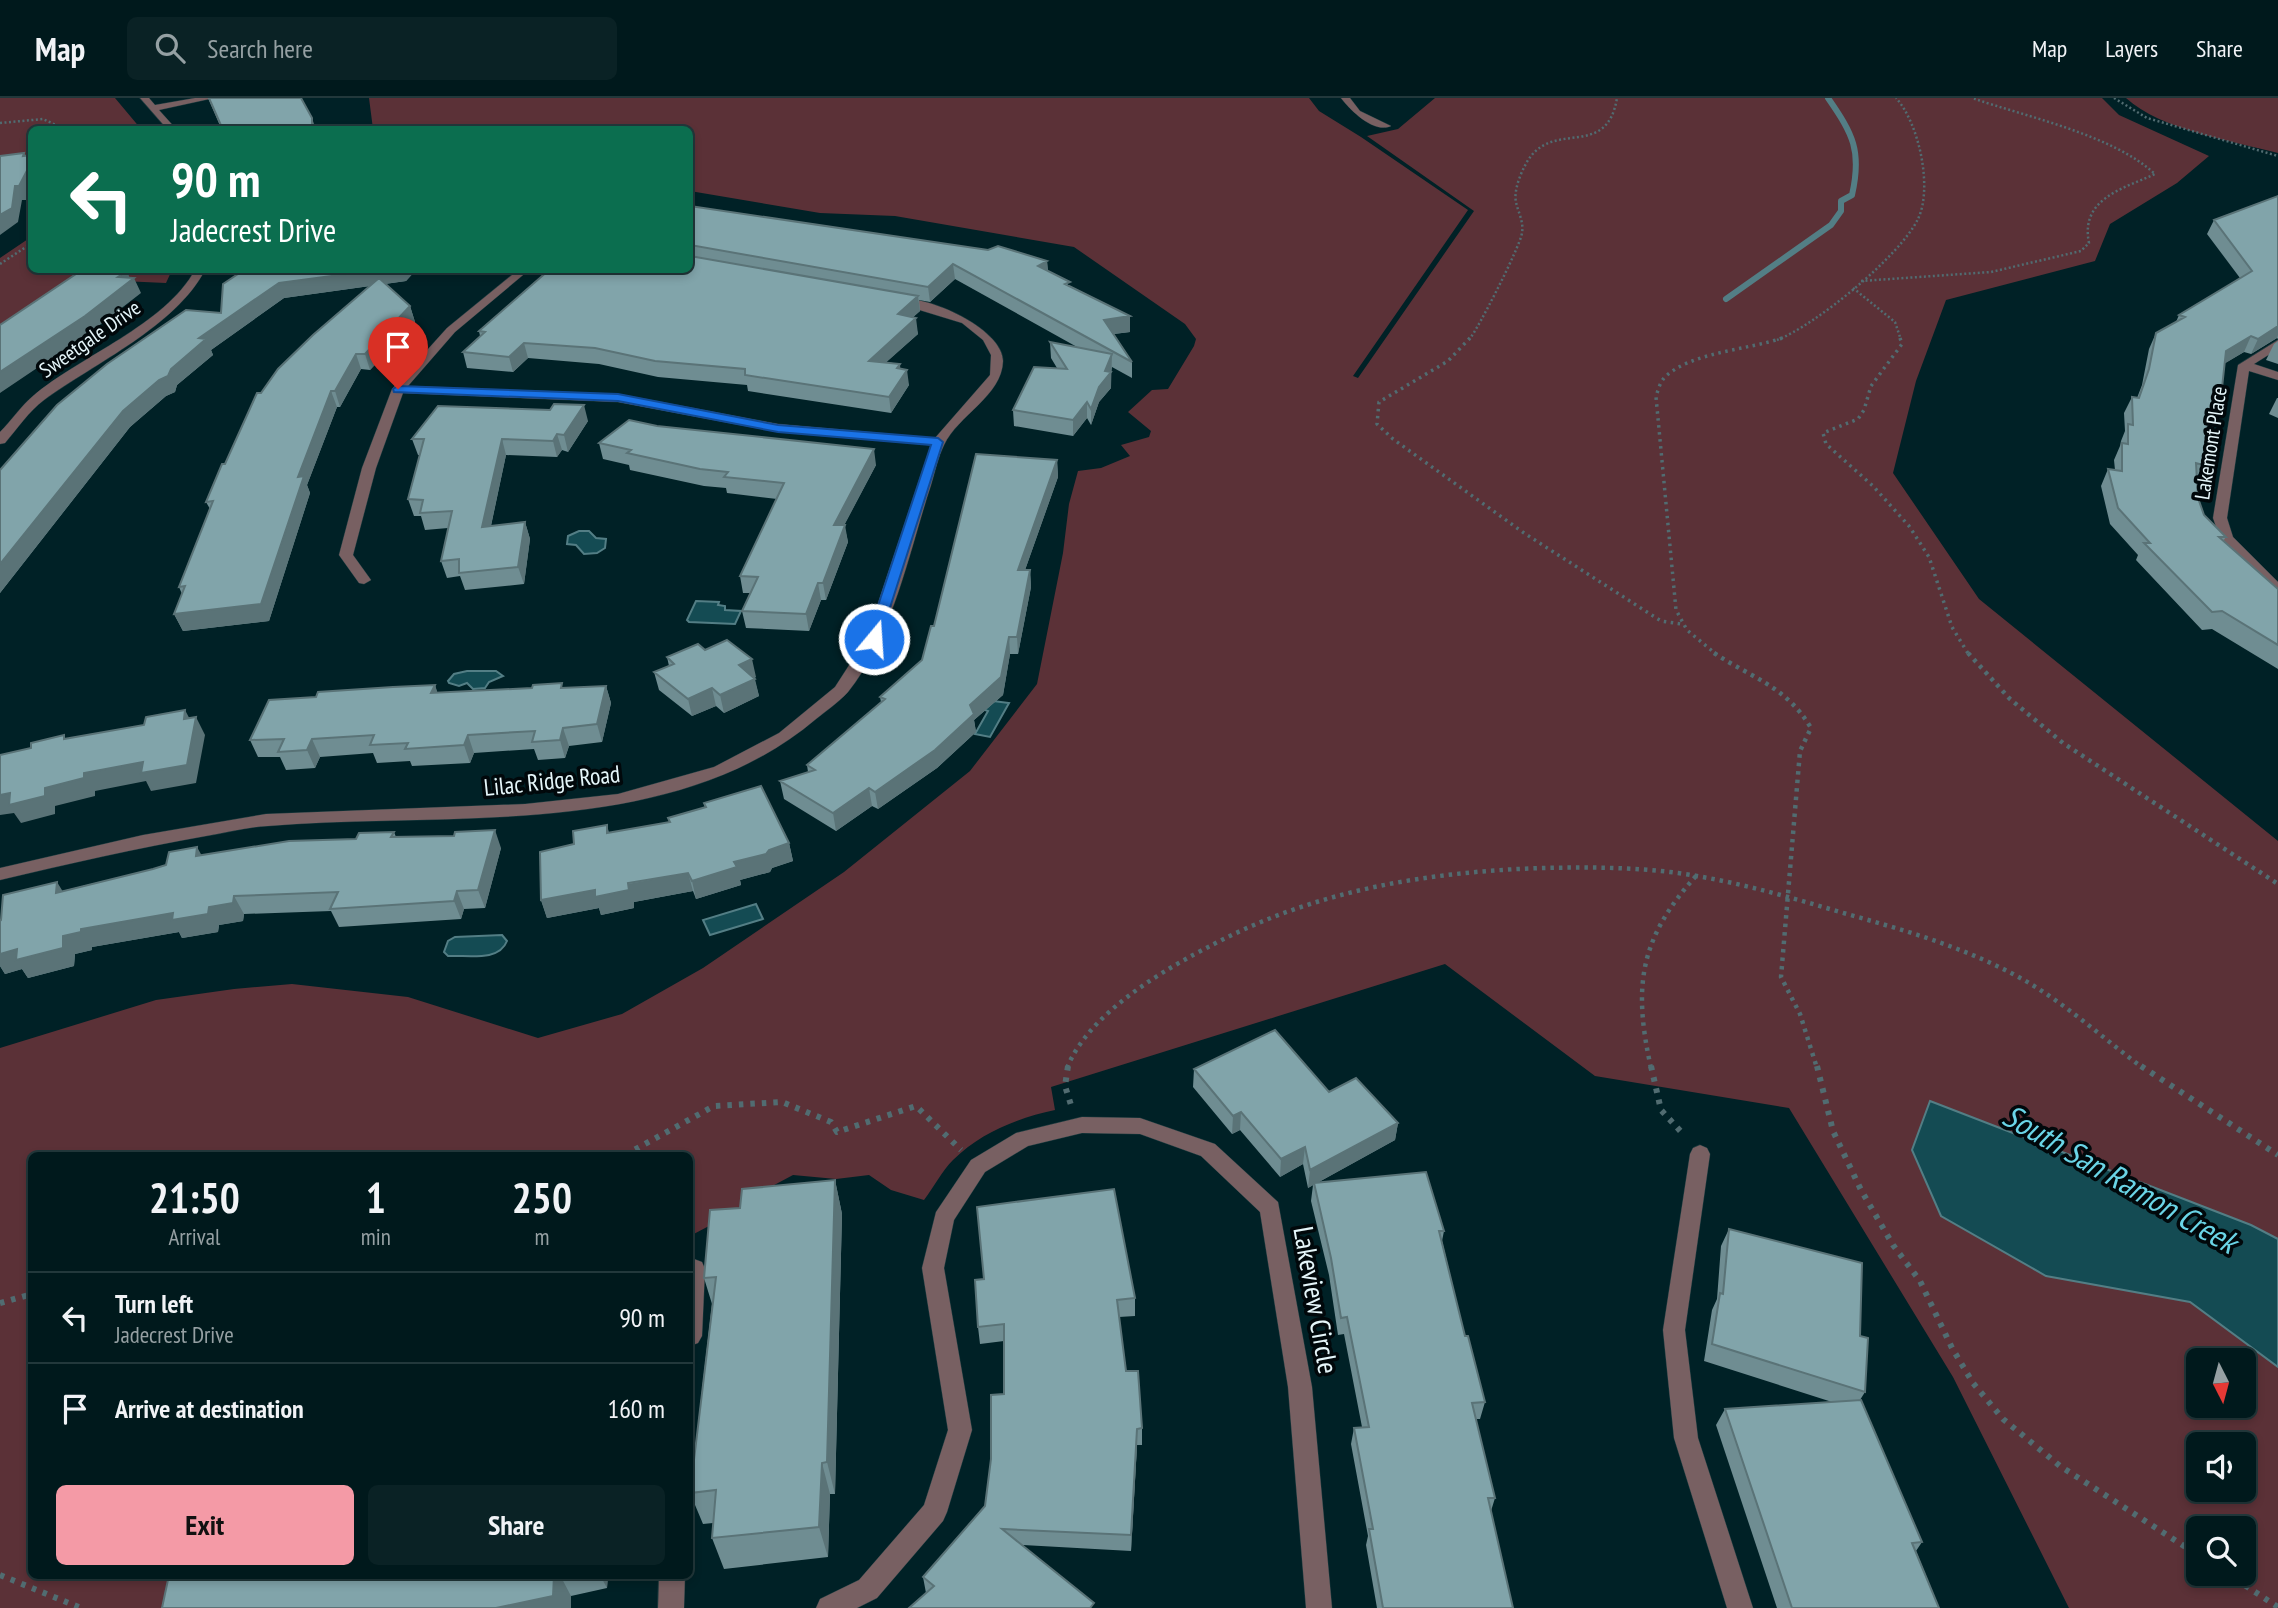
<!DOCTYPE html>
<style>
body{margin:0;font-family:"PT Sans Narrow",sans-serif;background:#0a2225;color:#f1f3f6;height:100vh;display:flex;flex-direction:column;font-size:26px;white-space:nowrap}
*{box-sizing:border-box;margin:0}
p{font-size:23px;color:#95a0a3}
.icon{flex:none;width:38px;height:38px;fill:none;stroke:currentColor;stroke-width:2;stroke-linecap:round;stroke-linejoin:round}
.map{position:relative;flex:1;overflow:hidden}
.panel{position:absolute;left:28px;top:1054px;width:665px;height:427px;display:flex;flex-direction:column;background:#00191c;border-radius:10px;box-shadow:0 4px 10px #0003,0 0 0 2px #22383b}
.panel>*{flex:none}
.banner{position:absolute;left:28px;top:28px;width:665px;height:147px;border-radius:10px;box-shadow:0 4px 10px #0003,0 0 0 2px #22383b;background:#0b6e4f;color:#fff;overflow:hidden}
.needle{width:46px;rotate:174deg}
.controls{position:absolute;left:2186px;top:1250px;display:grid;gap:14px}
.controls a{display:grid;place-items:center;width:70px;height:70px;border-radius:10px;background:#00191c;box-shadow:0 4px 10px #0003,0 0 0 2px #22383b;font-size:35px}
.pin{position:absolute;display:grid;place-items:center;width:60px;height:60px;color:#fff;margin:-72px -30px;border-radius:50% 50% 50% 0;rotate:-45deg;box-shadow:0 0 7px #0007}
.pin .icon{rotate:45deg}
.me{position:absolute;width:77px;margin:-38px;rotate:18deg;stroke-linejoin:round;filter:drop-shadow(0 0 5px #0008)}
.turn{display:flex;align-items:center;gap:24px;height:147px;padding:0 28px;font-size:32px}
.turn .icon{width:91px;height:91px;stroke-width:2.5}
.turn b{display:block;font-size:49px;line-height:60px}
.eta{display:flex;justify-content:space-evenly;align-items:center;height:119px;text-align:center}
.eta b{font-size:42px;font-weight:700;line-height:49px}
.primary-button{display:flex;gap:14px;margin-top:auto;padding:14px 28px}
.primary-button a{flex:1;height:80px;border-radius:10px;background:#f49aa6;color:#111;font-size:28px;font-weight:700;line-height:80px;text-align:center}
.primary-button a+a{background:#0a2225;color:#f1f3f6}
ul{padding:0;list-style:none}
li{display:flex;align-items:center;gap:21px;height:91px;padding:0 28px;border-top:2px solid #22383b}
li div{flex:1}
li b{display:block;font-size:26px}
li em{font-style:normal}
header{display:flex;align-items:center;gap:42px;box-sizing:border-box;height:98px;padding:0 35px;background:#00191c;border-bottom:2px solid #22383b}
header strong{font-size:33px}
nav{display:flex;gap:38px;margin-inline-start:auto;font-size:24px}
.search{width:490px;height:63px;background:#0a2225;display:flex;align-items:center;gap:18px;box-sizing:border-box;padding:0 24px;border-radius:10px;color:#95a0a3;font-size:26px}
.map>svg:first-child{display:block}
.green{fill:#5b3137;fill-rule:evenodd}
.water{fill:#144b53;stroke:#537e85;stroke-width:2}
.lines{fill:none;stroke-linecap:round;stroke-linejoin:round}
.stream{stroke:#537e85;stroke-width:6}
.lane-casing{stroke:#1b3b3f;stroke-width:1}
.street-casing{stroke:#1b3b3f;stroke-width:1}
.path-far3{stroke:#516c71;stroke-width:2.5;stroke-dasharray:2 2.5;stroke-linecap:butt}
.path-far2{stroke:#516c71;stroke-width:3.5;stroke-dasharray:2.5 4.5;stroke-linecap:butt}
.path-far1{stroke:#516c71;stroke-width:4.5;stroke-dasharray:3.5 5;stroke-linecap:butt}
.path{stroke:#516c71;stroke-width:6;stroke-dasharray:4.5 7;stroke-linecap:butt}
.lane{fill:#786062;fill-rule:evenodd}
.street{fill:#786062;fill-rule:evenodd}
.wall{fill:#6f8d92}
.shaded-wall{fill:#5a7377}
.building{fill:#81a4aa;stroke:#5a7377;stroke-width:2}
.route{fill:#1a73e8;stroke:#114b97;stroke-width:2}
.labels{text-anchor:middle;stroke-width:7;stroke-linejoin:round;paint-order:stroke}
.far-street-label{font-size:21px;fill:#e5f6fa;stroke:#01080b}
.street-label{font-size:24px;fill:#e5f6fa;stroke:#01080b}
.near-street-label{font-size:28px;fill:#e5f6fa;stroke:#01080b}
.near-water-label{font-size:32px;font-style:italic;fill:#6ad5e7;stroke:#01080b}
</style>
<header>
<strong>Map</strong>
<div class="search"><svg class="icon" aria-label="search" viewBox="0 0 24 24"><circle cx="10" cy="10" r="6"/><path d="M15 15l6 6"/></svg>Search here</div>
<nav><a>Map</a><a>Layers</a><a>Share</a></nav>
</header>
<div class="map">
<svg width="2278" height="1510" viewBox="0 0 2278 1510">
<rect width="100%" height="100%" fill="#002126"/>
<path class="green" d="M0 0H115L141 31 32 32 31 64 0 68Z
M369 0H1309L1319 13 1361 39 1468 112 1353 278 1358 280 1474 113 1367 38 1398 31 1435 0H2102L2119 17 2209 58 2177 85 2110 126 2095 163 1946 202 1916 283 1893 375 1979 501 2278 743V1510H2069L1953 1279 1789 1010 1595 978 1445 866 1051 989 1055 1012C1018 1020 981 1034 953 1062 942 1073 934 1089 924 1102L891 1092 869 1077 836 1081 793 1077 763 1093 726 1119 690 1138V1057H32V1477H184L169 1510H0V950L156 902 234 891 292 886 408 899 538 940 622 916 703 870 844 774 970 673 1037 586 1063 455 1069 406 1078 373 1101 370 1130 358 1121 347 1149 339 1151 333 1128 314 1152 292 1168 291 1194 248 1196 241 1185 226 1074 149 895 118 820 115 690 93V32L373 31ZM2198 1262H2244V1307H2198ZM2198 1346H2244V1391H2198ZM2198 1430H2244V1475H2198Z
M2126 0H2278V55C2232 43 2161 32 2126 0Z
M31 139 32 172H172L166 185 77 181 0 238V160Z"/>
<path class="water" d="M579 433H589L596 440 606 441 605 450 597 455 584 456 576 447 567 446 568 438Z
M696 503 719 504 718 507 725 508V512L741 513 735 526 689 524 687 522Z
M467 573H496L503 578 489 584 485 590 473 591 467 585 459 588 449 585 448 583 454 576Z
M993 603 1009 605 990 639 975 636 988 613 982 611Z
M756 806 763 821 710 837 703 822Z
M502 837 507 843C499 864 468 857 448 858L444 854 448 843 455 839Z
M1930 1003 2251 1127 2278 1141V1269L2190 1204 2046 1178 1941 1118 1912 1052Z"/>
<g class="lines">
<path class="stream" d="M1726 201 1831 127 1841 113V103L1852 97C1862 53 1853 36 1828 0"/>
<g class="lane-casing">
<path id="lane" d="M694 1161 702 1164 705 1171 702 1238 698 1245 690 1248V1163Z
M659 1477H685L684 1510H658Z"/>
</g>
<g class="street-casing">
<path id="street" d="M140 0H149L155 7 195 0H214L159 12 177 32H168Z
M1341 0H1350L1360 13 1391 28C1374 36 1350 12 1341 0Z
M195 172H205C176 228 95 265 44 302 29 313 17 331 5 345L0 346V334C11 323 21 308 33 298 80 258 165 227 195 172Z
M518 172H529L455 234 408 288 618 296 778 326 935 340 990 277 991 257 983 242 962 225 890 203C913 190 1003 228 1003 263 1002 298 958 317 944 347 938 359 935 374 931 387 909 454 893 538 848 594 839 604 826 613 816 621 671 744 445 713 268 728 247 729 226 735 206 738 137 750 68 766 0 782V770L143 737 266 716 525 706 618 696 714 669 779 635 835 589 866 541 931 347 778 334 618 304 403 295 376 370 353 457 371 482 364 486 359 485 339 457 362 370 392 291 447 230Z
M2278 242V251L2254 266 2278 274V282L2249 273 2227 420 2233 439 2278 484V496L2273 495 2221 443 2213 420 2238 267Z
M1082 1019 1140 1020 1215 1046 1278 1104 1312 1289 1332 1510H1306L1288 1289 1260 1114 1201 1058 1140 1036 1082 1035 1028 1048 985 1074 954 1122 944 1170 972 1332 947 1414 943 1423 877 1500 857 1510H816L820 1501 859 1482 924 1407 948 1332 922 1170 936 1114 971 1062 1016 1035Z
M1700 1047 1707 1050 1710 1056 1685 1232 1698 1340 1753 1510H1727L1674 1340 1663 1232 1690 1056 1693 1050Z"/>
</g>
<path class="path-far3" d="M2114 0 2147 20 2278 58
M0 25 43 21 56 27 58 32
M0 166 32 145
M134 172 173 175
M1861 183 1991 174 2081 153 2089 145C2080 101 2122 91 2155 76 2113 37 2027 19 1972 0
M1853 190 1895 224 1901 242
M1469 242C1478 231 1520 149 1522 135 1524 124 1518 114 1516 104 1513 92 1523 68 1531 58 1558 24 1607 60 1617 0
M1777 242C1816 227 1900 158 1918 121 1933 90 1919 25 1896 0"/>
<path class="path-far2" d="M1470 240 1448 263 1379 304 1377 326 1393 341 1524 435 1661 523 1681 526
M1900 240 1902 246 1871 288 1864 312 1858 321 1823 335 1826 346 1873 388 1909 428 1929 459 1952 529 1969 557
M1717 557 1687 532 1676 512 1656 299C1658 292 1660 284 1665 279 1691 254 1748 252 1782 240"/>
<path class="path-far1" d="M1714 555C1752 580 1786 588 1811 630L1800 653 1781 879 1800 916 1817 970
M1968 555 2010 601 2063 645 2278 786
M1067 970C1089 915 1163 872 1214 846 1317 792 1427 774 1541 770 1587 769 1633 769 1678 775 1734 783 1786 798 1840 814 1900 831 1958 847 2013 876 2061 901 2100 938 2143 970
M1651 970C1633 889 1639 841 1696 778"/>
<path class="path" d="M1068 968 1065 988 1071 1007
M1651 968 1661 1012 1684 1037
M1817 968 1833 1033 1861 1092 1893 1147 1920 1183 1952 1250 1973 1285 2003 1321 2060 1368 2198 1457
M2141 968 2278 1057
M625 1057 714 1008 782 1004 831 1024 837 1034 916 1008 961 1052
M0 1205 32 1196
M2226 1475 2278 1509
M0 1477 81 1510"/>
<use href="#lane" class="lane"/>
<use href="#street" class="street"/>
</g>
<path class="wall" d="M208 0H301L316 32H222Z
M2278 98V241L2277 240 2251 256 2244 254 2225 265 2216 322 2208 337 2203 367 2197 379 2198 400 2204 417 2226 439 2223 443 2278 491V571L2212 531 2202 532 2136 462 2138 457 2110 426 2101 388 2108 371 2115 372 2114 362 2120 348 2121 343 2125 333 2124 315 2132 299 2137 300 2142 287 2149 251 2156 235 2176 224 2179 217 2240 180 2207 136 2214 122Z
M690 108 1047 163 1048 173 1070 188 1130 218V234L1114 236 1132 264V280L1112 269 1111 275V290L1099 304 1091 327 1087 320 1073 338 1014 328 1013 312 1057 270 1051 260 1050 244 1077 249 955 181 930 204 919 202 920 213 913 219 918 236 886 264 900 266V271L909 287 891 315 748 293 747 287 658 279 599 266 528 260 513 274 467 270 463 254 480 238 479 233 690 172Z
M244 172H416L406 183 385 186 410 208 415 224 370 272 361 271 340 309H337L307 387 310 395 269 523 183 533 174 516 182 496 179 489 210 411 206 404 261 295 370 188 284 200 211 252 213 257 177 287 175 294 166 298 130 329 0 495V372L221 215Z
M2278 243V266L2266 262 2274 246Z
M2277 300H2278V320L2269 316Z
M550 312 588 323 568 354 562 352 557 359 506 357 491 428 525 424 530 441 524 486 465 492 460 478 447 480 441 463 448 430 425 432 421 418H414L408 401 420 357H418L412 341Z
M657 328 876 367 844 427 848 444 826 502H821L809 533 746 530 742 513 750 495H743L740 478 777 401 727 395 726 390 704 388 630 372 629 367 603 361 599 345Z
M1057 362 1058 379 1025 472H1030L1031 489 1018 556H1010L1003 597 974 622 976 634 937 670 878 711 872 708 836 733 784 701 780 683 808 674 807 667 881 604 880 599 922 562 934 528Z
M705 552 756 579 754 580 759 598 724 615 716 608 692 618 659 592 654 574 669 568 667 559Z
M435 587 437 595 606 588 611 605 602 644 569 648 565 660 538 662 534 651 474 655 470 665 412 668 410 663 377 665 373 655 320 659 315 670 286 672 280 659H258L250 642 316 599Z
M704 705 789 745 793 763 772 770 770 774 740 782 741 787 696 801 693 793 634 804V810L601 817 599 810 547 820 541 802 607 727 609 735 669 724 705 710Z
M394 734 396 739 501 750 485 810 464 811 461 821 339 829 331 813 244 816 243 823 219 827 218 834 182 840 179 834 92 849V852L75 856 74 868 28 880 22 871 5 876 0 868V823L62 793 153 771 201 757 356 741Z
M1194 971 1329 994 1398 1025 1395 1042 1317 1085 1444 1133 1442 1143 1465 1238 1485 1304 1480 1321H1476L1495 1400 1491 1413 1513 1510H1377L1366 1447 1368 1438 1351 1346 1354 1330 1362 1329 1344 1236 1338 1237 1329 1177 1311 1103 1313 1087 1308 1090 1303 1066 1280 1079 1240 1032 1232 1036 1193 989Z
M835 1082 842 1116 835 1396H830L828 1459 724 1471 712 1440 713 1425 703 1426 690 1395 712 1206 704 1180 740 1110Z
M1729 1131 1860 1238 1865 1294 1860 1302 1922 1444 1916 1453 1939 1510H1777L1716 1327 1725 1311 1832 1304 1704 1263 1712 1212 1717 1201 1721 1148Z
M975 1182 1135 1200V1218L1119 1219 1126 1273 1142 1330V1347H1137L1131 1453 1023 1447 926 1495 923 1479 985 1408 1004 1296V1243L980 1246 978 1229Z
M169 1477H608L607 1490 571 1498Z"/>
<path class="shaded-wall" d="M312 20 316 32H312Z
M24 55 30 67 32 63V90L26 102H22L18 124 0 137V117L15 88Z
M1047 163 1048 178 1038 168Z
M953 166 955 181 930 204 928 189Z
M377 172H416L406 183 284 200 211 252 213 257 177 287 175 294 166 298 130 329 0 495V466L123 313 171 271 199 240 279 185Z
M127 173 131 183 134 180 141 195 92 233 0 295V274Z
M918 198 920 213 900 231 898 216Z
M410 208 415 224 370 272 365 256Z
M1130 218V234L1105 237 1104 222Z
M916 220 918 236 871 278 869 263Z
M2278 228V237L2277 240 2251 256 2258 241Z
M2251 238 2244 254 2219 269 2226 253Z
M524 245 528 260 513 274 509 259Z
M356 256 361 271 340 309 335 293Z
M1112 256 1111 290 1099 304 1091 327V311Z
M900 266 901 281 907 272 909 287 891 315 889 299 897 270Z
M331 293 337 309 307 387 310 395 269 523 183 533 174 516 298 379Z
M1087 304V320L1073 338V322Z
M584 307 588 323 568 354 564 337Z
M557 336 562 352 557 359 553 343Z
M502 341 506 357 487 446 482 429Z
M874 351 876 367 836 443 834 427Z
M1057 362 1058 379 1019 489 1018 472Z
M525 424 530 441 524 486 518 469Z
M845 427 848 444 826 502 823 485Z
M1030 472 1031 489 1018 556 1017 539Z
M818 485 821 502 809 533 806 516Z
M1009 539 1010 556 1003 597 974 622 976 634 937 670 878 711 875 694 970 607Z
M752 561 756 579 743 585 739 567Z
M755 581 759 598 724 615 720 597Z
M435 587 441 605 431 595Z
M606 588 611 605 602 644 597 626Z
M712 590 716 608 692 618 688 601Z
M185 612 194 629 196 619 205 637 196 685 151 693 146 683 95 693V698L55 708V716L21 725 14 715 0 717V697L45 690 84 675 184 621Z
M563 630 569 648 565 660 560 642Z
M468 637 474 655 470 665 464 647Z
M312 641 320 659 315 670 307 652Z
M869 690 872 708 836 733 833 715Z
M495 732 501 750 485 810 478 792Z
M789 745 793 763 772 770 770 774 740 782 741 787 696 801 692 783 734 764Z
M197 749 207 767 196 758Z
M688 775 693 793 634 804V810L601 817 599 810 547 820 541 802Z
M57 784 68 802 56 795Z
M457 793 464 811 461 821 454 803Z
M234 798 244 816 243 823 219 827 218 834 182 840 179 834 92 849V852L75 856 74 868 28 880 22 871 5 876 0 868V856L63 838 81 831 209 809Z
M1241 1014 1240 1032 1232 1036 1233 1018Z
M1398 1025 1395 1042 1308 1090 1310 1072Z
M1305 1049 1303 1066 1280 1079 1281 1061Z
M835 1082 842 1116 835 1396 827 1364Z
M1137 1331V1347L1131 1453V1437Z
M822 1365 830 1396 828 1459 819 1429Z
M554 1477H560L571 1498V1510H496Z
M600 1477H608L607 1490Z"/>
<path class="building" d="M209 0H301L312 20V32H223Z
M24 55 23 58 32 57V63L19 88H15L12 110 0 117V58Z
M2278 98V228L2258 241 2251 238 2226 253 2220 308 2216 322 2207 321 2209 347 2203 367 2196 365 2198 400 2204 417 2226 439H2219L2278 491V547L2222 513 2212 514 2144 445H2150L2118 410 2108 371 2122 373V345L2128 346V326L2133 327 2132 299 2139 300 2149 271 2156 235 2185 219 2179 217 2252 173 2214 122Z
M690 108 988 152 998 148 1047 163 1038 168 1070 184 1065 186 1130 218 1104 222 1132 264 953 166 928 189 690 147Z
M690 158 918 198 898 216 916 220 869 263 900 266 897 270 907 272 889 299 745 277V271L655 263 595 250 524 245 509 259 463 254 485 234 479 233 549 172H690Z
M82 172 127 173 118 179 134 180 85 218 0 274V227Z
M244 172H377L279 185 199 240 206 241 171 271 168 278 159 282 123 313 0 466V372L57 307 107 266 186 212 221 215 223 186Z
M379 180 410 208 365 256H356L335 293H331L298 379 304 378 261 506 174 516 185 488 179 489 213 403 206 404 222 366H225L257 295H261L278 271 313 237Z
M1050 244 1112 256 1105 273 1111 274 1099 289 1091 311 1087 304 1073 322 1013 312 1034 269 1067 271Z
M554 306 584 307 564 337 557 336 553 343 502 341 482 429 525 424 518 469 459 475V461L441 463 452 413 420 415 423 402 408 401 424 341H412L438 308 550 312Z
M629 322 657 328 874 351 834 427H845L823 485H818L806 516 742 513 758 479 740 478 784 385 724 379 728 374 700 371 627 355 631 352 599 345Z
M976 356 1057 362 1018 472H1030L1017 539H1009L1001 579 970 607 974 616 935 652 875 694 869 690 833 715 780 683 815 672 807 667 885 601 880 599 922 562 931 528H934Z
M727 542 752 561 739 567 755 581 720 597 712 590 688 601 654 574 674 566 667 559 698 546 705 552Z
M562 585 561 590 606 588 597 626 563 630 560 642 532 644 535 633 468 637 464 647 405 651 408 645 370 647 374 637 312 641 307 652 278 654 284 641 250 642 269 602 316 599 318 594 393 589 435 587 431 595 532 590 533 587Z
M185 612 184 621 196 619 187 667 141 675 143 664 84 675V680L45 690V698L9 707 10 695 0 697V657L31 650V645L64 637V641L144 627 146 619Z
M761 688 789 745 769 752 766 756 734 764 737 769 692 783 688 775 628 785 629 792 595 799V792L541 802 540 754 574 746 573 733 607 727V735L670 724 668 720 706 709 704 705Z
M495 732 478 792 457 793 454 803 330 811 338 794 234 798 233 805 209 809 208 816 172 822 173 815 81 831V834L63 838V850L16 862 17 851 0 856V823L1 822 3 797 57 784 56 795 153 771 166 767 169 754 197 749 196 758 289 743 356 741 359 735 394 734 391 739 454 738 455 734Z
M1275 932 1329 994 1356 980 1398 1025 1310 1072 1305 1049 1281 1061 1241 1014 1233 1018 1194 971Z
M1426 1074 1444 1133H1439L1465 1238H1468L1485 1304 1472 1305 1495 1400H1488L1513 1510H1383L1369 1431H1373L1354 1330 1369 1329 1347 1219 1341 1220 1331 1160 1314 1085Z
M835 1082 827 1364 822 1365 819 1429 712 1440 716 1392 690 1395 716 1179 704 1180 710 1112 740 1110 742 1091Z
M1114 1091 1135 1200 1117 1202 1126 1273H1138L1142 1330 1137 1331 1131 1437 1002 1431 1094 1505 1090 1510H909L934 1488 923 1479 985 1408 991 1361V1297L1004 1296V1226L978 1229 975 1182 984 1181 977 1109Z
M1729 1131 1862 1165 1860 1238 1868 1240 1865 1294 1712 1246 1720 1195 1723 1196Z
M1861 1302 1922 1444 1912 1445 1939 1510H1792L1725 1311Z
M169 1477H554L553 1498 496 1510H162Z"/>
<path class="route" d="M398 288 618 296 778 327 938 340 943 344 880 541 874 546 867 541 931 347 778 334 618 303 394 294 393 291Z"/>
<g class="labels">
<g class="far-street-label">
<text transform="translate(90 241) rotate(-35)" y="7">Sweetgale Drive</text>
<text transform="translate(2211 345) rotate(-81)" y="7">Lakemont Place</text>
</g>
<g class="street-label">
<text transform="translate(552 683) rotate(-6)" y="8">Lilac Ridge Road</text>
</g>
<g class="near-street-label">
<text transform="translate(1316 1202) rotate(80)" y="10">Lakeview Circle</text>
</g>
<g class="near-water-label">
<text transform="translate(2120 1081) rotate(30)" y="11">South San Ramon Creek</text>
</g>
</g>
</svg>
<div class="controls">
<a><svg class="needle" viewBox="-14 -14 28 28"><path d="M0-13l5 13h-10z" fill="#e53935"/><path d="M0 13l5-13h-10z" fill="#95a0a3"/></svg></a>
<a><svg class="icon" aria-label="sound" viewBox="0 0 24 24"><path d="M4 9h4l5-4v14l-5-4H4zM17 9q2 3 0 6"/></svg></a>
<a><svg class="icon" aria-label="search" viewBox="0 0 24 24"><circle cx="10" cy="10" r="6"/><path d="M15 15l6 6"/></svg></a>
</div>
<div class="pin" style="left:398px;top:291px;background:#d93025"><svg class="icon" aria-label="arrive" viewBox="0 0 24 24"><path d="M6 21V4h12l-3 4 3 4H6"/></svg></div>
<svg class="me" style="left:874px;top:541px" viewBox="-20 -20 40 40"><circle r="17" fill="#1a73e8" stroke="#fff" stroke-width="3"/><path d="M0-11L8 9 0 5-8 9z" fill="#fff"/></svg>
<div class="banner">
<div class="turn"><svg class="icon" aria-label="left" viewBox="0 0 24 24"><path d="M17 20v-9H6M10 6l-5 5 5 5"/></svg><div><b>90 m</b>Jadecrest Drive</div></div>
</div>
<section class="panel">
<div class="eta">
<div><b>21:50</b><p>Arrival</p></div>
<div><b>1</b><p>min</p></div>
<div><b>250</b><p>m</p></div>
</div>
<ul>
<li><svg class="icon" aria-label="left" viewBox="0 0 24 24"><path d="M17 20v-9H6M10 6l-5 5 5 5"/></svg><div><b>Turn left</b><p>Jadecrest Drive</p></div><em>90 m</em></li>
<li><svg class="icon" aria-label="arrive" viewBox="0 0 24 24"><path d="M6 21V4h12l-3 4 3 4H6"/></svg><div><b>Arrive at destination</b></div><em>160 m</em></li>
</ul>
<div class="primary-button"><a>Exit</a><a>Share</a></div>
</section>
</div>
